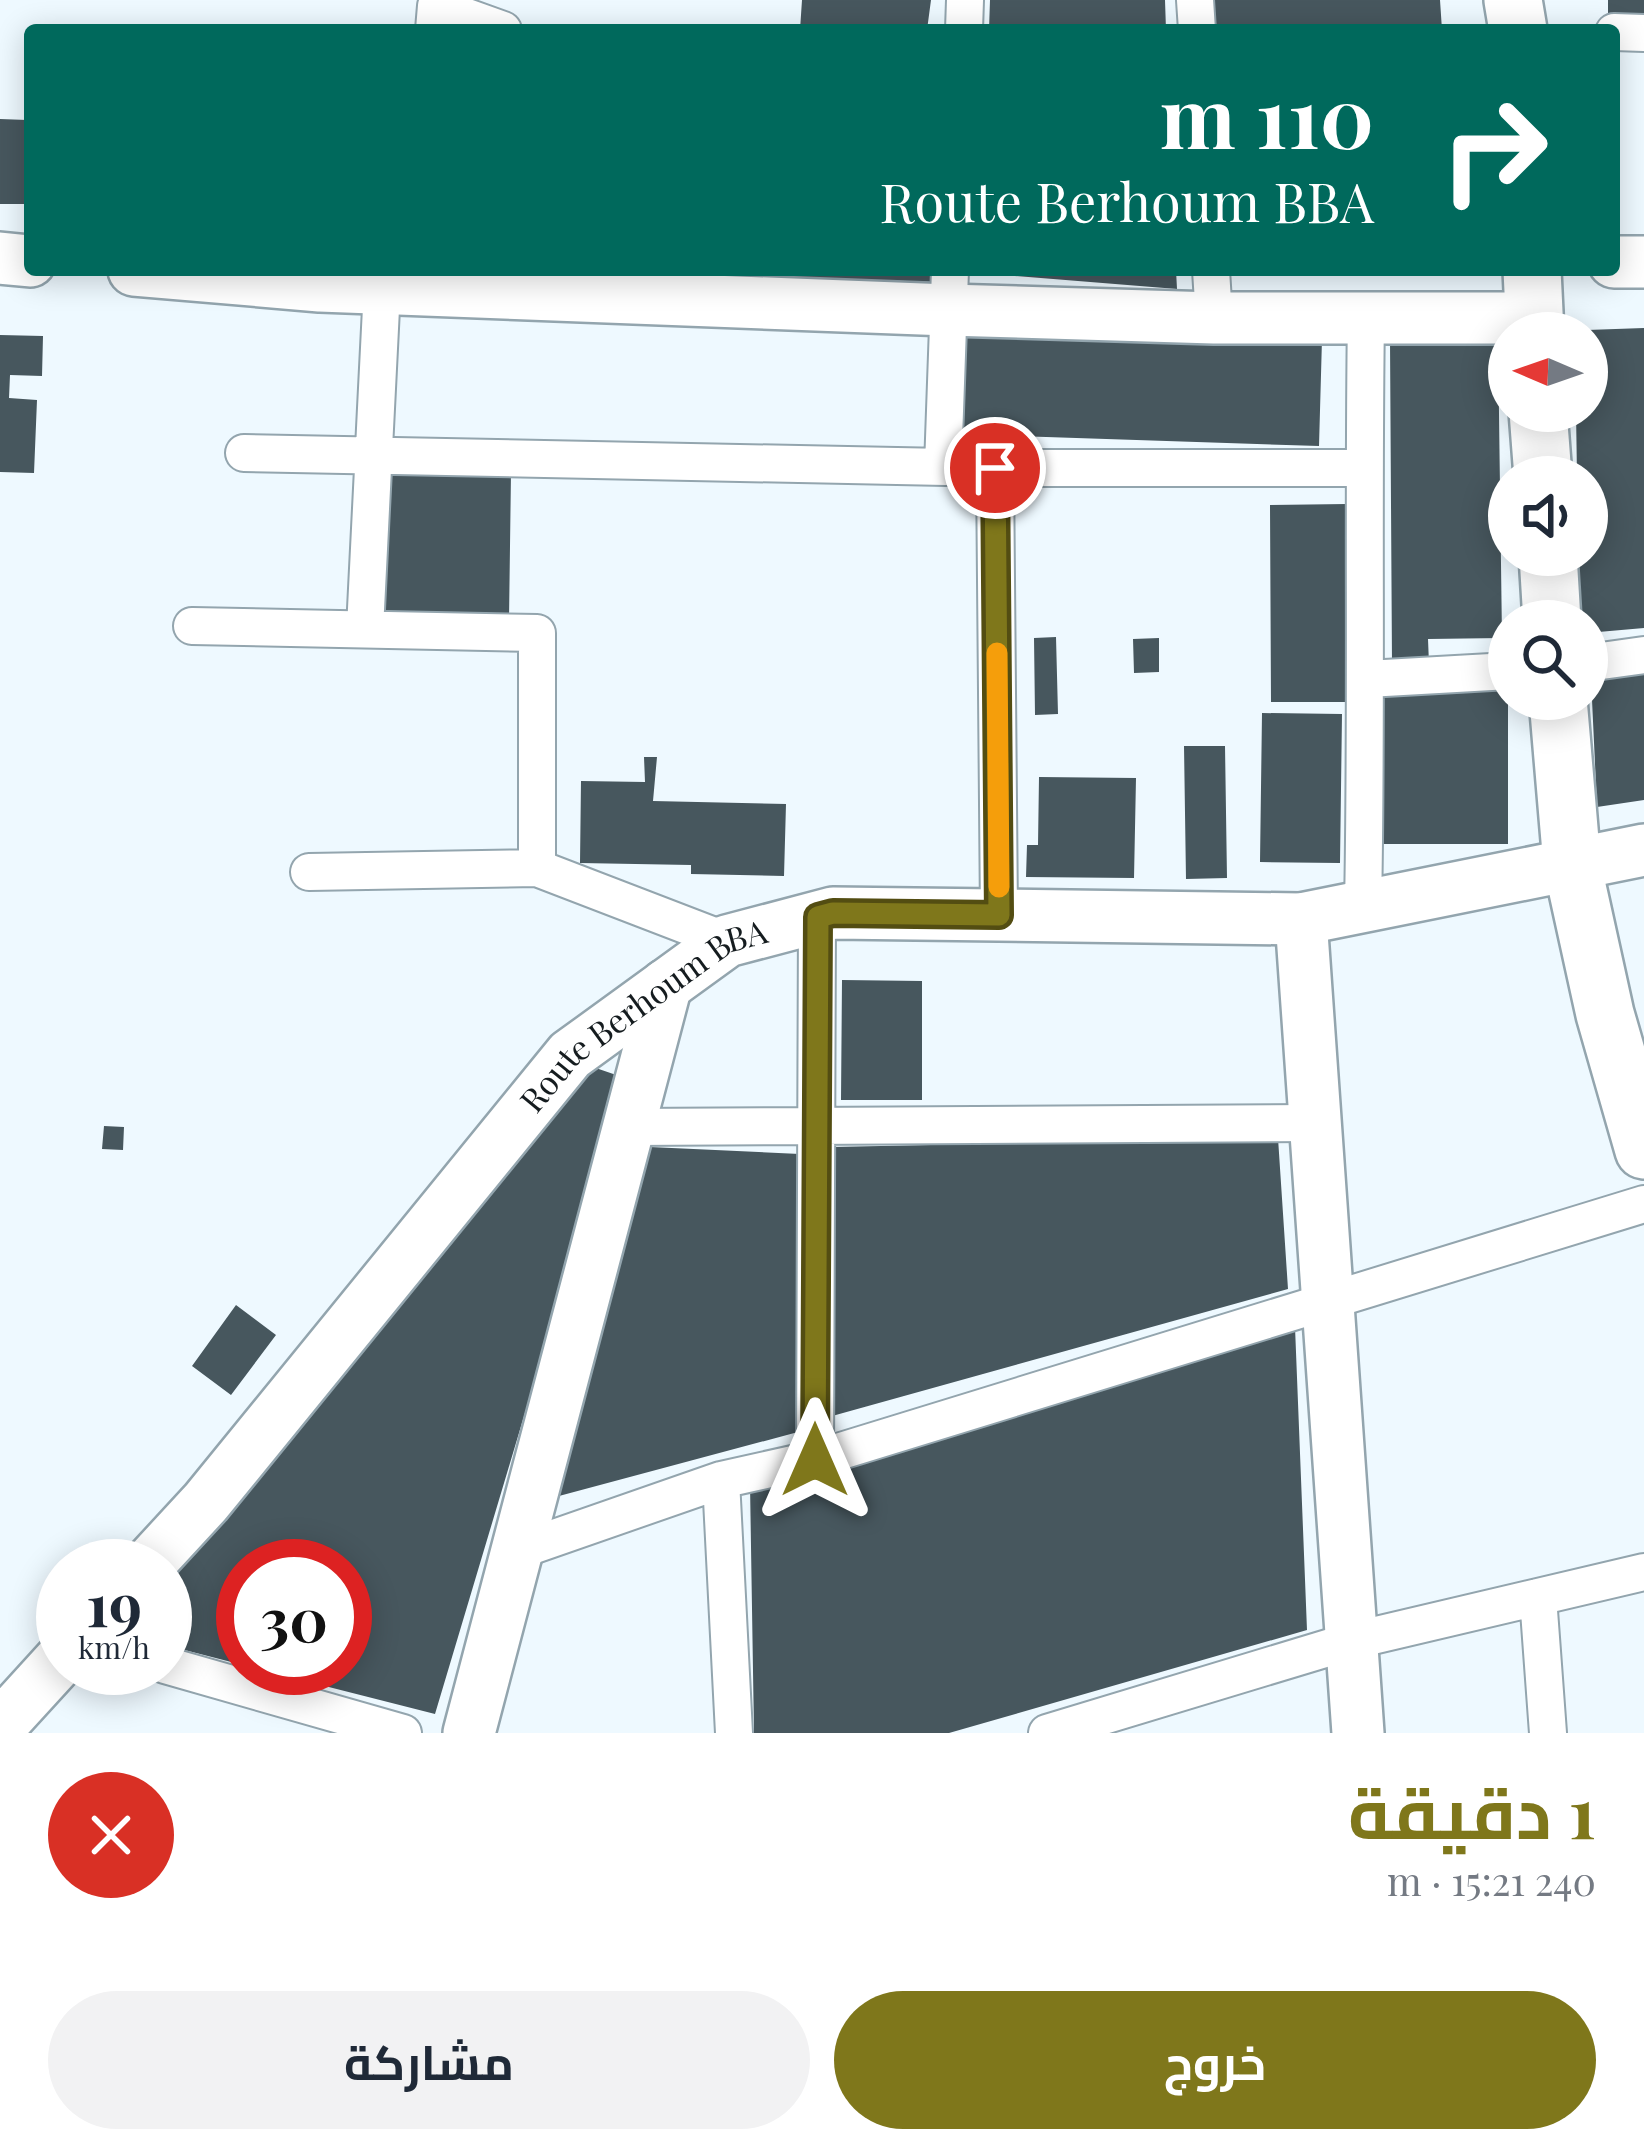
<!DOCTYPE html>
<html lang="ar">
<meta charset="utf-8">
<style>
body{margin:0;font-family:"Playfair Display",Cairo,serif;background:#f2f2f3;color:#1f2937;direction:rtl;height:100vh;display:flex;flex-direction:column;font-size:45px;white-space:nowrap}
*{box-sizing:border-box;margin:0}
p{font-size:39px;color:#747a83}
.icon{flex:none;width:66px;height:66px;fill:none;stroke:currentColor;stroke-width:2;stroke-linecap:round;stroke-linejoin:round}
.map{position:relative;height:1733px;overflow:hidden;direction:ltr}
.details{display:flex;flex-direction:column;background:#fff;flex:1}
.details>*{flex:none}
.guide{position:absolute;left:24px;top:24px;width:1596px;height:252px;border-radius:12px;box-shadow:0 6px 30px #0003;direction:rtl;background:#00695c;color:#fff;overflow:hidden}
.needle{width:78px;rotate:272deg}
.tools{position:absolute;left:1488px;top:312px;display:grid;gap:24px}
.tools a{display:grid;place-items:center;width:120px;height:120px;border-radius:50%;background:#fff;box-shadow:0 6px 30px #0003;font-size:60px}
.speed{position:absolute;left:36px;top:1539px;display:flex;gap:24px;font-size:60px;font-weight:700;text-align:center}
.speed>*{display:grid;place-content:center;width:156px;height:156px;border-radius:50%;background:#fff;box-shadow:0 6px 30px #0003;line-height:1}
.speed small{font-size:30px;font-weight:400}
.speed .limit{border:18px solid #d22;background:#fff;color:#111}
.pin{position:absolute;display:grid;place-items:center;width:102px;height:102px;color:#fff;margin:-51px;border:6px solid #fff;border-radius:50%;box-shadow:0 3px 12px #0007}
.me{position:absolute;width:132px;margin:-66px;rotate:0deg;stroke-linejoin:round;filter:drop-shadow(0 0 9px #0008)}
.turn{display:flex;align-items:center;gap:42px;height:252px;padding:0 48px;font-size:54px}
.turn .icon{width:156px;height:156px;stroke-width:2.5}
.turn b{display:block;font-size:84px;line-height:102px}
.round{display:grid;place-items:center;flex:none;width:126px;height:126px;border-radius:63px;background:#f2f2f3}
.summary{display:flex;align-items:center;justify-content:space-between;height:204px;padding:0 48px}
h1{font-size:72px;font-weight:700;line-height:90px;color:#7f771b}
.action{display:flex;gap:24px;margin-top:auto;padding:24px 48px}
.action a{flex:1;height:138px;border-radius:72px;background:#7f771b;color:#fff;font-size:48px;font-weight:700;line-height:138px;text-align:center}
.action a+a{background:#f2f2f3;color:#1f2937}
.map>svg:first-child{display:block}
.building{fill:#47575e}
.lines{fill:none;stroke-linecap:round;stroke-linejoin:round}
.street-casing{stroke:#93a5ae;stroke-width:40}
.secondary-casing{stroke:#93a5ae;stroke-width:56}
.primary-casing{stroke:#93a5ae;stroke-width:62}
.street{stroke:#fff;stroke-width:36}
.secondary{stroke:#fff;stroke-width:51}
.primary{stroke:#fff;stroke-width:57}
.route-casing{stroke:#534d12;stroke-width:30}
.route{stroke:#7f771b;stroke-width:21}
.slow{stroke:#f59e0b;stroke-width:21}
.labels{text-anchor:middle;stroke-width:12;stroke-linejoin:round;paint-order:stroke}
.street-label{font-size:33px;fill:#151c1f;stroke:#fff}
</style>
<div class="map">
<svg width="1644" height="1733" viewBox="0 0 1644 1733">
<rect width="100%" height="100%" fill="#eef9ff"/>
<path class="building" d="M802 0H931L927 30H800Z
M990 0H1165L1166 30H989Z
M1211 0H1440L1442 30H1213Z
M1608 0H1644V15H1608Z
M0 119 27 120 24 204H0Z
M691 270H936L935 282 691 274Z
M978 270H1176L1177 289 978 273Z
M1644 328V628L1587 633V621H1580L1578 555H1587V477H1577L1576 411H1587V330Z
M960 332 1322 339 1319 446 955 434Z
M0 335 43 336 42 376 10 375 9 398 37 400 34 473 0 472Z
M1498 339 1502 638 1428 639 1429 664 1392 665 1390 340Z
M380 467 511 472 509 620H373Z
M1347 504 1348 702H1271L1270 505Z
M1056 637 1058 714 1035 715 1034 638Z
M1159 638V672L1134 673 1133 639Z
M1644 669V800L1597 807 1591 678Z
M1380 685H1508V844H1379Z
M1262 713 1342 714 1340 863 1260 862Z
M1184 746H1225L1227 878 1186 879Z
M644 757H657L653 801 786 804 784 876 691 874V865L580 863 581 781 645 782Z
M1039 777 1136 778 1134 878 1026 877 1027 845H1038Z
M842 980 922 981V1100H841Z
M590 1066 625 1078 435 1714 262 1670 345 1668V1566H243V1665L165 1645V1571Z
M104 1126 124 1127 123 1150 102 1149Z
M1278 1138 1288 1289 825 1418 831 1147Z
M650 1147 800 1154 798 1432 559 1496Z
M236 1305 276 1335 231 1395 192 1366Z
M1295 1327 1307 1630 949 1733H754L750 1484Z"/>
<g class="lines">
<g class="street-casing">
<path id="street" d="M1195 0 1197 30
M434 30 436 6 503 30
M964 30 965 0
M1614 32 1644 33
M1211 270 1214 318
M244 453 995 468H1364
M943 467 950 270
M995 468 999 915
M192 626 537 633V868L727 941
M365 629 382 288
M1587 663 1644 655
M1367 679 1509 671
M309 872 537 868
M1363 907C1367 710 1363 514 1366 317
M629 1127 1315 1123
M815 1459 817 917
M721 1480 734 1733
M517 1551 721 1480 815 1459 1644 1204
M1538 1597 1548 1733
M165 1665 403 1733
M1047 1733 1351 1641 1644 1572"/>
</g>
<g class="secondary-casing">
<g id="secondary">
<path d="M0 258 30 261"/>
<path d="M1614 262H1644"/>
<path d="M134 270 320 286 948 310 1214 318H1535"/>
<path d="M1301 919 1358 1733"/>
<path id="s1" d="M147 1566 206 1502 570 1055 727 941 833 913 1301 919 1644 850"/>
<path d="M0 1726 63 1657"/>
<path d="M469 1733 666 985"/>
</g>
</g>
<g class="primary-casing">
<path id="primary" d="M1513 0 1518 30
M1532 270 1535 333
M1538 411 1543 477
M1548 555 1552 621
M1558 699 1572 864 1605 1014 1644 1150"/>
</g>
<use href="#street" class="street"/>
<use href="#secondary" class="secondary"/>
<use href="#primary" class="primary"/>
</g>
<g class="lines">
<g class="route-casing">
<path id="route" d="M815 1460 818 917 833 913 999 915 995 468"/>
</g>
<use href="#route" class="route"/>
<path class="slow" d="M997 653 999 887"/>
</g>
<g class="labels">
<g class="street-label">
<text dy="12" stroke="none"><textPath href="#s1" startOffset="747">Route Berhoum BBA</textPath></text>
</g>
</g>
</svg>
<div class="tools">
<a><svg class="needle" viewBox="-14 -14 28 28"><path d="M0-13l5 13h-10z" fill="#e53935"/><path d="M0 13l5-13h-10z" fill="#747a83"/></svg></a>
<a><svg class="icon" aria-label="sound" viewBox="0 0 24 24"><path d="M4 9h4l5-4v14l-5-4H4zM17 9q2 3 0 6"/></svg></a>
<a><svg class="icon" aria-label="search" viewBox="0 0 24 24"><circle cx="10" cy="10" r="6"/><path d="M15 15l6 6"/></svg></a>
</div>
<div class="speed"><div>19<small>km/h</small></div><div class="limit">30</div></div>
<div class="pin" style="left:995px;top:468px;background:#d93025"><svg class="icon" aria-label="arrive" viewBox="0 0 24 24"><path d="M6 21V4h12l-3 4 3 4H6"/></svg></div>
<svg class="me" style="left:815px;top:1460px" viewBox="-20 -20 40 40"><path d="M0-17L14 15 0 8-14 15z" fill="#7f771b" stroke="#fff" stroke-width="4"/></svg>
<div class="guide">
<div class="turn"><svg class="icon" aria-label="right" viewBox="0 0 24 24"><path d="M7 20v-9h11M14 6l5 5-5 5"/></svg><div><b>110 m</b>Route Berhoum BBA</div></div>
</div>
</div>
<section class="details">
<div class="summary"><div><h1>1 دقيقة</h1><p>240 m · 15:21</p></div><a class="round" style="background:#d93025;color:#fff"><svg class="icon" aria-label="close" viewBox="0 0 24 24"><path d="M6 6l12 12M18 6L6 18"/></svg></a></div>
<div class="action"><a>خروج</a><a>مشاركة</a></div>
</section>
